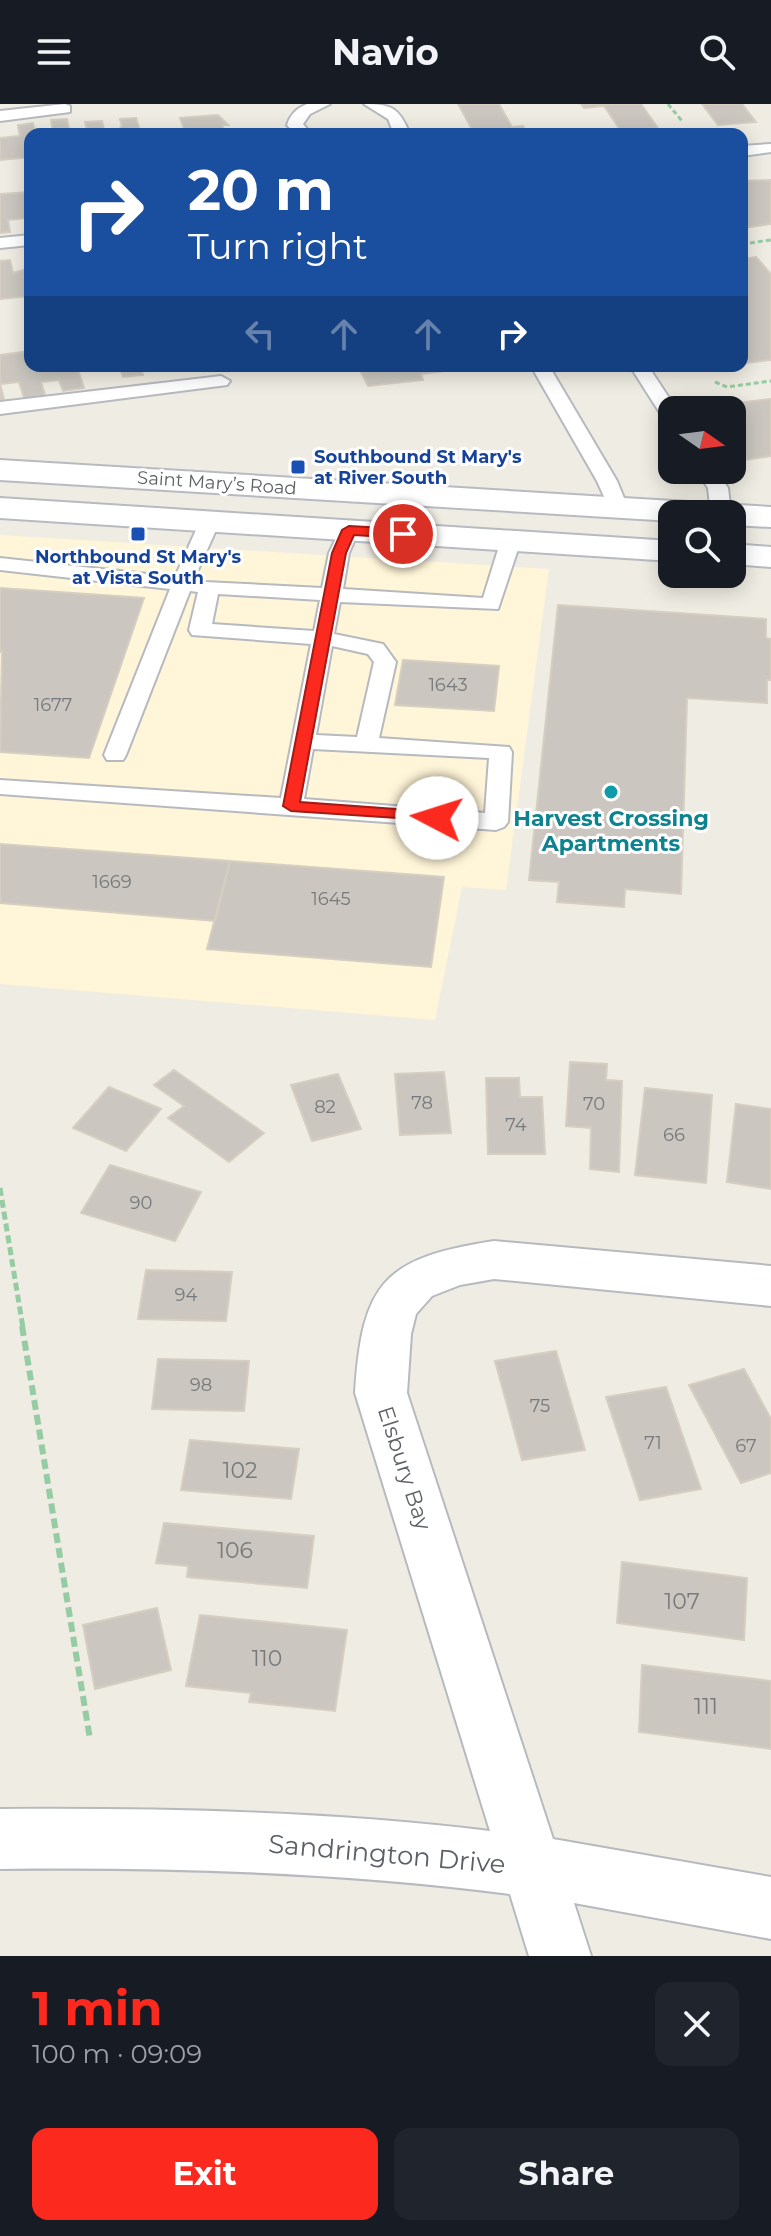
<!DOCTYPE html>
<meta charset="utf-8">
<style>
body{margin:0;font-family:Montserrat,sans-serif;background:#20242c;color:#f1f3f6;height:100vh;display:flex;flex-direction:column;font-size:30px;white-space:nowrap}
*{box-sizing:border-box;margin:0}
p{font-size:26px;color:#9ea1a6}
.icon{flex:none;width:44px;height:44px;fill:none;stroke:currentColor;stroke-width:2;stroke-linecap:round;stroke-linejoin:round}
.map{position:relative;height:1852px;overflow:hidden}
.side{display:flex;flex-direction:column;background:#171b24;flex:1}
.side>*{flex:none}
.top-card{position:absolute;left:24px;top:24px;width:724px;height:244px;border-radius:16px;box-shadow:0 4px 20px #0003;background:#1a4fa0;color:#fff;overflow:hidden}
.needle{width:52px;rotate:104deg}
.controls{position:absolute;left:658px;top:292px;display:grid;gap:16px}
.controls a{display:grid;place-items:center;width:88px;height:88px;border-radius:16px;background:#171b24;box-shadow:0 4px 20px #0003;font-size:40px}
.pin{position:absolute;display:grid;place-items:center;width:68px;height:68px;color:#fff;margin:-34px;border:4px solid #fff;border-radius:50%;box-shadow:0 2px 8px #0007}
.me{position:absolute;width:88px;margin:-44px;rotate:275deg;stroke-linejoin:round;filter:drop-shadow(0 0 6px #0008)}
.turn{display:flex;align-items:center;gap:28px;height:168px;padding:0 32px;font-size:36px}
.turn .icon{width:104px;height:104px;stroke-width:2.5}
.turn b{display:block;font-size:56px;line-height:68px}
.lanes{display:flex;align-items:center;height:76px;padding:0 32px;background:#0003;justify-content:center;gap:40px;direction:ltr}
.lanes .off{opacity:.35}
.round{display:grid;place-items:center;flex:none;width:84px;height:84px;border-radius:16px;background:#20242c}
.summary{display:flex;align-items:center;justify-content:space-between;height:136px;padding:0 32px}
h1{font-size:48px;font-weight:700;line-height:60px;color:#fb291e}
.action{display:flex;gap:16px;margin-top:auto;padding:16px 32px}
.action a{flex:1;height:92px;border-radius:16px;background:#fb291e;color:#fff;font-size:32px;font-weight:700;line-height:92px;text-align:center}
.action a+a{background:#20242c;color:#f1f3f6}
header{display:flex;justify-content:space-between;align-items:center;height:104px;padding:0 32px;background:#171b24;font-size:36px;font-weight:700}
.map>svg:first-child{display:block}
.commercial{fill:#fff5d8}
.building{fill:#cbc7c0;stroke:#d5cec1;stroke-width:2}
.lines{fill:none;stroke-linecap:round;stroke-linejoin:round}
.lane-casing{stroke:#b6babf;stroke-width:4}
.street-casing{stroke:#b6babf;stroke-width:4}
.secondary-casing{stroke:#b7bbc1;stroke-width:4}
.path-far2{stroke:#95cca3;stroke-width:3;stroke-dasharray:5 3;stroke-linecap:butt}
.path-far1{stroke:#95cca3;stroke-width:5;stroke-dasharray:8 4;stroke-linecap:butt}
.path{stroke:#95cca3;stroke-width:6;stroke-dasharray:10 5;stroke-linecap:butt}
.lane{fill:#fff;fill-rule:evenodd}
.street{fill:#fff;fill-rule:evenodd}
.secondary{fill:#fff;fill-rule:evenodd}
.route{fill:#fb291e;stroke:#a31b14;stroke-width:2}
.transit-dot{fill:#1a4fb4;stroke:#fff;stroke-width:3}
.culture-dot{fill:#0f9aa8;stroke:#fff;stroke-width:3}
.labels{text-anchor:middle;stroke-width:6;stroke-linejoin:round;paint-order:stroke}
.far-transit-label{font-size:18px;font-weight:bold;fill:#164399;stroke:#fff;text-anchor:start}
.far-street-label{font-size:18px;fill:#5b6065;stroke:#fff}
.number-label{font-size:18px;fill:#777a7c}
.culture-label{font-size:22px;font-weight:bold;fill:#0d838f;stroke:#fff}
.street-label{font-size:22px;fill:#5b6065;stroke:#fff}
.near-number-label{font-size:22px;fill:#777a7c}
.near-street-label{font-size:26px;fill:#5b6065;stroke:#fff}
</style>
<header><svg class="icon" aria-label="menu" viewBox="0 0 24 24"><path d="M4 6h16M4 12h16M4 18h16"/></svg>Navio<svg class="icon" aria-label="search" viewBox="0 0 24 24"><circle cx="10" cy="10" r="6"/><path d="M15 15l6 6"/></svg></header>
<div class="map">
<svg width="771" height="1852" viewBox="0 0 771 1852">
<rect width="100%" height="100%" fill="#efece3"/>
<path class="commercial" d="M0 431 549 465 506 786 462 783 435 916 0 880Z"/>
<path class="building" d="M458 0H499L512 23 523 22 527 30H487L485 26 473 27Z
M581 0H641L662 30H623L604 2 584 4Z
M702 0H742L756 18 718 21Z
M218 11 228 21H222L224 27 231 26 233 30H186L180 14Z
M136 14 141 30H79L88 29 85 18 102 17 104 26 117 28 122 22 120 15Z
M67 15 70 30H30V53L0 56V34L20 32 18 21 33 19 35 28 53 27 51 16Z
M771 76V120L742 124V77Z
M30 88V123H27L25 114 8 116 10 128 0 129V90Z
M756 153 771 170V256L746 259 742 254V155Z
M10 156 13 169 30 164V192L0 195V157Z
M30 247V262H110L78 266 84 284 63 287 59 276 41 278 46 294 25 297 19 278 0 280 4 296H0V251Z
M119 262H140L143 271 123 273Z
M358 262H473L474 263 421 270 423 276 368 282Z
M771 295V352L745 356 732 337V306H723L719 301Z
M0 484 144 494 89 654 0 648 2 548H0Z
M558 501 766 515V534L771 535V576H767V599L687 594 681 790 625 785 624 803 557 798 559 778 529 776Z
M403 556 499 562 494 607 395 601Z
M0 740 230 757 215 817 0 799Z
M230 757 444 773 431 863 207 845Z
M570 958 607 960 606 976 622 977 619 1068 590 1065 591 1024 566 1022Z
M174 966 264 1029 229 1058 168 1014 184 1002 154 981Z
M444 968 451 1029 400 1031 395 970Z
M338 970 361 1025 312 1037 291 981Z
M486 974H519L520 993H542L545 1050H488Z
M109 983 161 1005 126 1047 73 1024Z
M645 984 712 991 706 1079 635 1071Z
M736 1000 771 1005V1085L727 1078Z
M110 1061 201 1088 175 1137 81 1109Z
M146 1166 232 1168 226 1217 138 1215Z
M556 1247 585 1346 522 1356 495 1257Z
M158 1255 249 1257 244 1307 152 1305Z
M744 1265 771 1315V1369L741 1379 689 1281Z
M666 1283 701 1385 640 1396 606 1293Z
M190 1336 299 1345 291 1395 181 1386Z
M164 1419 314 1432 307 1484 187 1473 188 1462 156 1459Z
M622 1458 747 1474 744 1536 617 1519Z
M157 1504 171 1566 95 1585 83 1521Z
M200 1511 347 1526 335 1607 249 1598 251 1589 186 1582Z
M642 1561 771 1577V1645L639 1628Z"/>
<g class="lines">
<g class="lane-casing">
<path id="lane" d="M65 0 70 2V8L0 17V7Z
M307 0H330L310 10 303 20 311 30H295L287 21C290 11 297 4 307 0Z
M364 0C392 0 399 4 410 30H394L388 15Z
M771 40V48L742 52V42Z
M30 131V141L0 144V134Z
M531 262H549L617 377 628 404 625 408H611L597 377Z
M630 262H648L677 306H672V319L665 317Z
M221 272 230 277 227 281 0 310V298Z
M696 366H716L728 384 731 410H711L708 384Z
M210 411 220 417 194 475 205 478 322 484 329 449 342 422 349 420 359 426 349 449 343 485 483 494 501 436 511 430 518 432 521 436 498 505 340 498 334 530 383 540 396 558 379 634 509 643 512 648 508 718 504 723 496 726 0 690V676L281 694 311 540 192 531 189 526 198 488 190 487 126 651 123 656H107L104 651 170 485 0 466V454L175 473 200 417ZM218 490 320 496 314 527 212 520ZM332 542 368 550 374 558 357 633 316 631ZM313 645 489 654 485 709 304 695Z"/>
</g>
<g class="street-casing">
<path id="street" d="M494 1137 771 1162V1202L494 1175 460 1181 432 1192 416 1210 411 1230 407 1289 553 1735 771 1773V1835L574 1799 591 1852H529L510 1790C341 1768 170 1763 0 1765V1705C163 1704 328 1707 490 1727L355 1289C362 1178 384 1154 494 1137Z"/>
</g>
<g class="secondary-casing">
<path id="secondary" d="M0 356 771 403V423L732 421V410H672V417L0 376Z
M0 394 672 437V457L0 414Z
M732 440 771 443V463L732 460Z"/>
</g>
<path class="path-far2" d="M668 0 682 17
M742 140 771 136
M715 278 727 283 771 277"/>
<path class="path-far1" d="M0 1084 23 1224"/>
<path class="path" d="M22 1222 90 1635"/>
<use href="#lane" class="lane"/>
<use href="#street" class="street"/>
<use href="#secondary" class="secondary"/>
</g>
<path class="route" d="M349 422 403 425 410 430 403 434 354 431 346 449 300 698 437 708 445 714 443 717 291 707 283 702 332 449 342 426Z"/>
<g class="transit-dot">
<rect x="290" y="355" width="16" height="16" rx="4"/>
<rect x="130" y="422" width="16" height="16" rx="4"/>
</g>
<circle class="culture-dot" cx="611" cy="688" r="8"/>
<g class="labels">
<g class="far-transit-label">
<text x="314" y="359">Southbound St Mary's<tspan x="314" dy="21">at River South</tspan></text>
<text x="138" y="459" text-anchor="middle">Northbound St Mary's<tspan x="138" dy="21">at Vista South</tspan></text>
</g>
<g class="far-street-label">
<text transform="translate(217 379) rotate(4)" y="6">Saint Mary’s Road</text>
</g>
<g class="number-label">
<text x="448" y="587">1643</text>
<text x="53" y="607">1677</text>
<text x="112" y="784">1669</text>
<text x="331" y="801">1645</text>
<text x="422" y="1005">78</text>
<text x="594" y="1006">70</text>
<text x="325" y="1009">82</text>
<text x="516" y="1027">74</text>
<text x="674" y="1037">66</text>
<text x="141" y="1105">90</text>
<text x="186" y="1197">94</text>
<text x="201" y="1287">98</text>
<text x="540" y="1308">75</text>
<text x="653" y="1345">71</text>
<text x="746" y="1348">67</text>
</g>
<g class="culture-label">
<text x="611" y="722">Harvest Crossing<tspan x="611" dy="25">Apartments</tspan></text>
</g>
<g class="street-label">
<text transform="translate(405 1364) rotate(72)" y="8">Elsbury Bay</text>
</g>
<g class="near-number-label">
<text x="240" y="1374">102</text>
<text x="235" y="1454">106</text>
<text x="682" y="1505">107</text>
<text x="267" y="1562">110</text>
<text x="706" y="1610">111</text>
</g>
<g class="near-street-label">
<text transform="translate(387 1750) rotate(5)" y="9">Sandrington Drive</text>
</g>
</g>
</svg>
<div class="controls">
<a><svg class="needle" viewBox="-14 -14 28 28"><path d="M0-13l5 13h-10z" fill="#e53935"/><path d="M0 13l5-13h-10z" fill="#9ea1a6"/></svg></a>
<a><svg class="icon" aria-label="search" viewBox="0 0 24 24"><circle cx="10" cy="10" r="6"/><path d="M15 15l6 6"/></svg></a>
</div>
<div class="pin" style="left:403px;top:430px;background:#d93025"><svg class="icon" aria-label="arrive" viewBox="0 0 24 24"><path d="M6 21V4h12l-3 4 3 4H6"/></svg></div>
<svg class="me" style="left:437px;top:714px" viewBox="-20 -20 40 40"><circle r="19" fill="#fff"/><path d="M0-13L10 11 0 6-10 11z" fill="#fb291e"/></svg>
<div class="top-card">
<div class="turn"><svg class="icon" aria-label="right" viewBox="0 0 24 24"><path d="M7 20v-9h11M14 6l5 5-5 5"/></svg><div><b>20 m</b>Turn right</div></div>
<div class="lanes"><svg class="icon off" aria-label="left" viewBox="0 0 24 24"><path d="M17 20v-9H6M10 6l-5 5 5 5"/></svg><svg class="icon off" aria-label="ahead" viewBox="0 0 24 24"><path d="M12 20V5M6 11l6-6 6 6"/></svg><svg class="icon off" aria-label="ahead" viewBox="0 0 24 24"><path d="M12 20V5M6 11l6-6 6 6"/></svg><svg class="icon" aria-label="right" viewBox="0 0 24 24"><path d="M7 20v-9h11M14 6l5 5-5 5"/></svg></div>
</div>
</div>
<section class="side">
<div class="summary"><div><h1>1 min</h1><p>100 m · 09:09</p></div><a class="round"><svg class="icon" aria-label="close" viewBox="0 0 24 24"><path d="M6 6l12 12M18 6L6 18"/></svg></a></div>
<div class="action"><a>Exit</a><a>Share</a></div>
</section>
